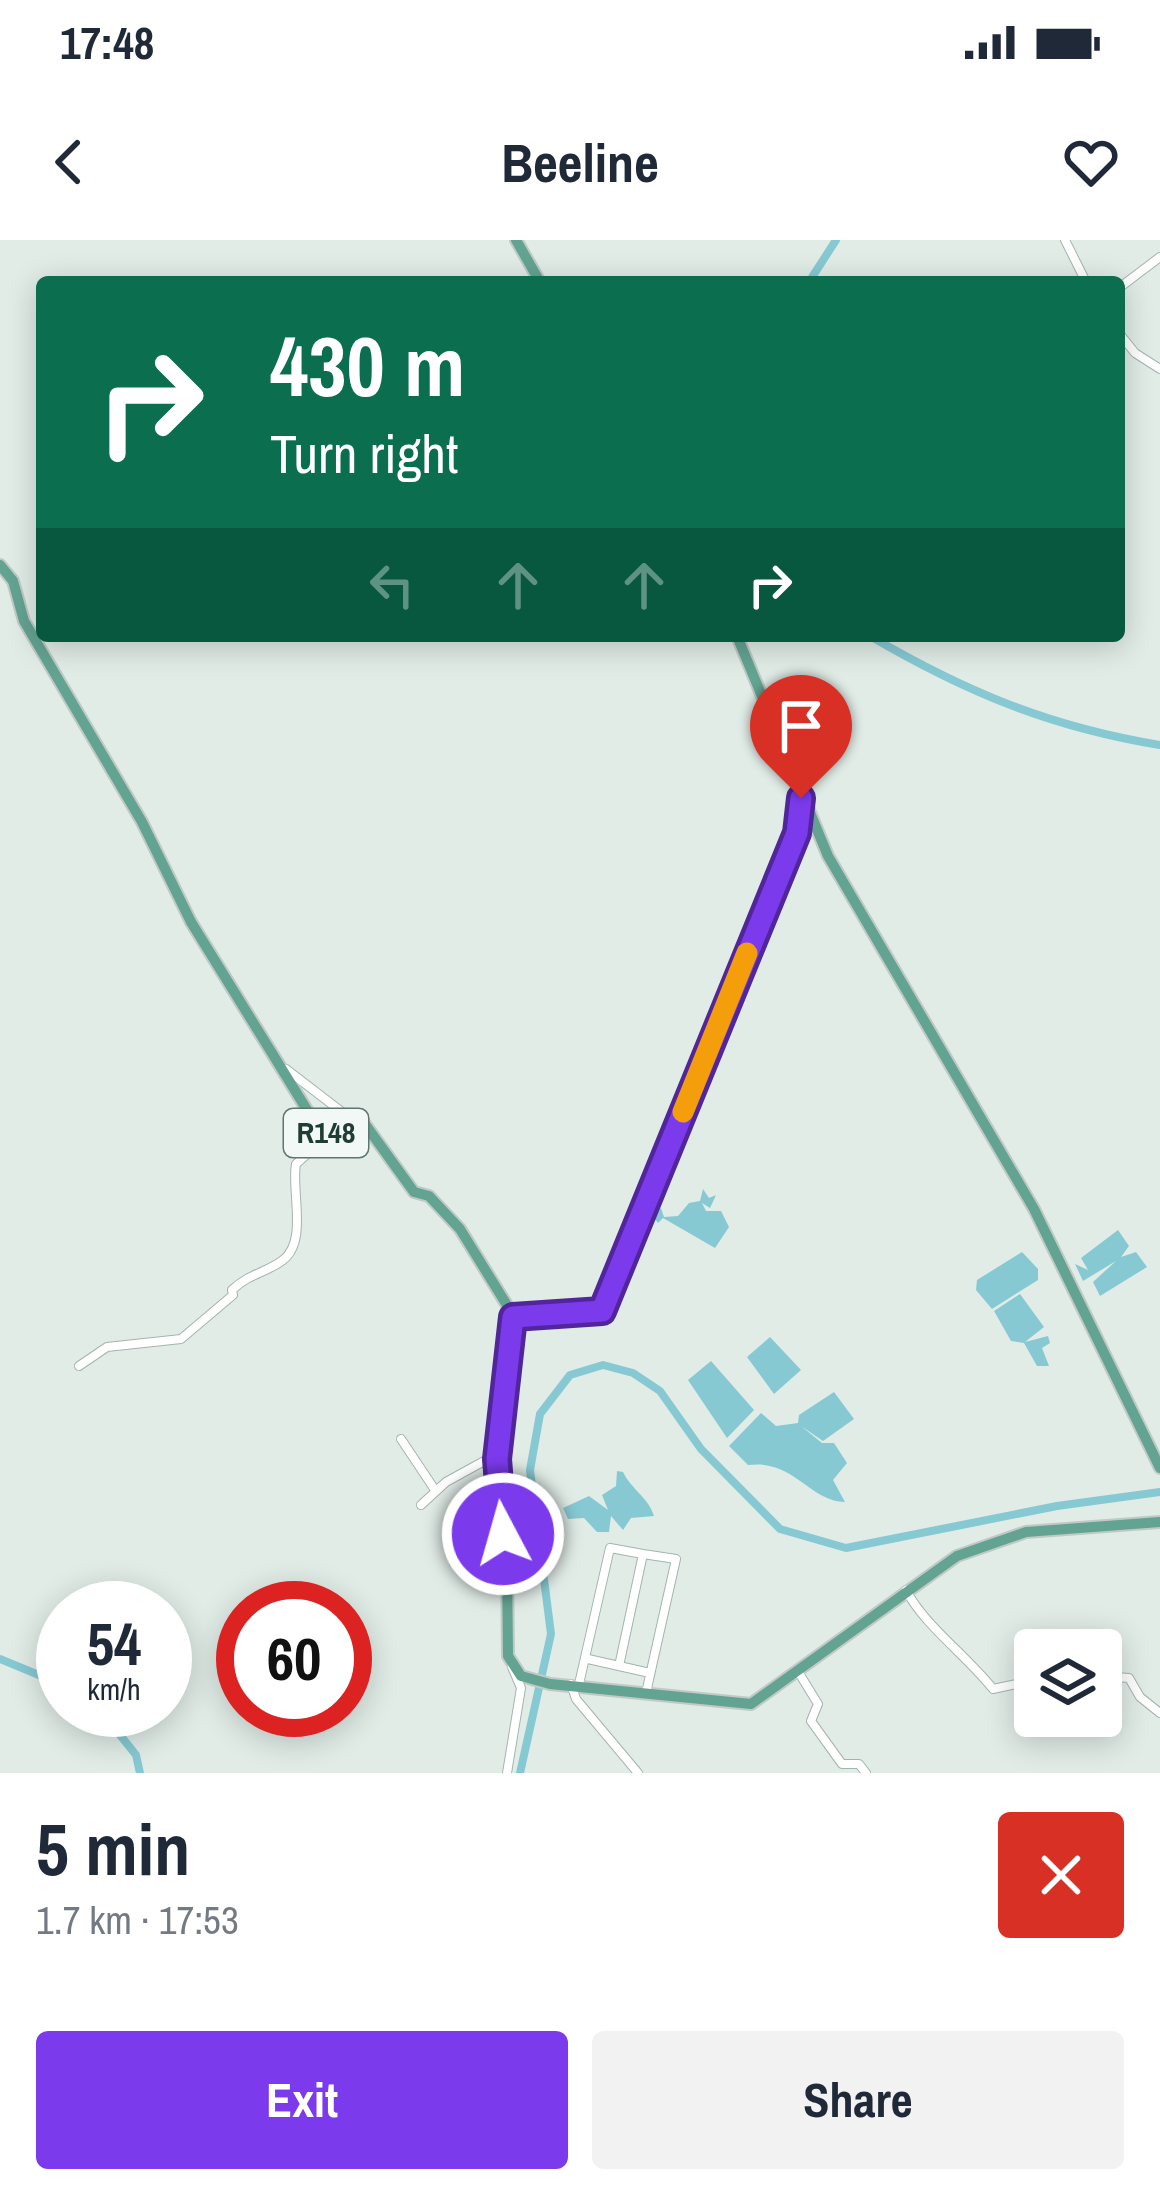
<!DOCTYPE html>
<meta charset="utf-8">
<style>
body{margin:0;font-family:"Archivo Narrow",sans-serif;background:#f2f2f3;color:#1f2937;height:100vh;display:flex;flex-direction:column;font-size:45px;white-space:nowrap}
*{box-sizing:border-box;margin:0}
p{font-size:39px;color:#747a83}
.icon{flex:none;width:66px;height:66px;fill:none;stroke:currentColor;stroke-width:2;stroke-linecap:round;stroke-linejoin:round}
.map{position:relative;height:1533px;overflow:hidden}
.details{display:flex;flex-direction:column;background:#fff;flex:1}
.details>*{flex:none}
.guide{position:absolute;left:36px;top:36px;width:1089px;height:366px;border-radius:12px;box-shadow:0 6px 30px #0003;background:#0b6e4f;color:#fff;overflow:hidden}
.controls{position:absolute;left:1014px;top:1389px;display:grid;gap:24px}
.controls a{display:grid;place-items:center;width:108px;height:108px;border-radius:12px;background:#fff;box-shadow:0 6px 30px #0003;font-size:60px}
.speed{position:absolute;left:36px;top:1341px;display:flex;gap:24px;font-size:60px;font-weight:700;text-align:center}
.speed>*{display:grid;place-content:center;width:156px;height:156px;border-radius:50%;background:#fff;box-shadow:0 6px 30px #0003;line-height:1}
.speed small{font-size:30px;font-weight:400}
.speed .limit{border:18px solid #d22;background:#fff;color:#111}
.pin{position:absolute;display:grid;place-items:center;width:102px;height:102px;color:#fff;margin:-123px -51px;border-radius:50% 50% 50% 0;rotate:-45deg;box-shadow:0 0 12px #0007}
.pin .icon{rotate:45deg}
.me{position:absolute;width:132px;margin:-66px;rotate:354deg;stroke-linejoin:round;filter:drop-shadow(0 0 9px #0008)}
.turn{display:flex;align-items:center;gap:42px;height:252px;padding:0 36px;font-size:54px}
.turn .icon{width:156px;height:156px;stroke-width:2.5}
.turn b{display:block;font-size:84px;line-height:102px}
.lanes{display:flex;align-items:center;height:114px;padding:0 36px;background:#0003;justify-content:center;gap:60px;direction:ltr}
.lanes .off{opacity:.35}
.round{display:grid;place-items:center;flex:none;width:126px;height:126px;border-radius:12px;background:#f2f2f3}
.summary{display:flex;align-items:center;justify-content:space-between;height:204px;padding:0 36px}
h1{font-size:72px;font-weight:700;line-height:90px}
.cta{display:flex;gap:24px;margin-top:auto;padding:24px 36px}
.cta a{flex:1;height:138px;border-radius:12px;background:#7c3aed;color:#fff;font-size:48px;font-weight:700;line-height:138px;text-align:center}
.cta a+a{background:#f2f2f3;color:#1f2937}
.status{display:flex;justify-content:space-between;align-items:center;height:84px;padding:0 60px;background:#fff;direction:ltr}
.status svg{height:33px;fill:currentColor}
header{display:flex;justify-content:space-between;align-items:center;height:156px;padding:0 36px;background:#fff;font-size:54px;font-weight:700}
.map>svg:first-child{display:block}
.water{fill:#86c9d3}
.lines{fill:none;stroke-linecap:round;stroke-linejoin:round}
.river{stroke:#86c9d3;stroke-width:8}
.minor-casing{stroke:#a3b4ae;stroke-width:10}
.major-casing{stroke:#c1c9c6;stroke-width:14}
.minor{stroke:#fff;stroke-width:8}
.major{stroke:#63a391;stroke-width:10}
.route-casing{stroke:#51269a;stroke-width:30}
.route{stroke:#7c3aed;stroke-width:21}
.slow{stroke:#f59e0b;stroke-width:21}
.labels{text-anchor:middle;stroke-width:9;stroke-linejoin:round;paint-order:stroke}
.shield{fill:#f1f8f5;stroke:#5f756f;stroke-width:3}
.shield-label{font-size:30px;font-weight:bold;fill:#203d35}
</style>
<div class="status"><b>17:48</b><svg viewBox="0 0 49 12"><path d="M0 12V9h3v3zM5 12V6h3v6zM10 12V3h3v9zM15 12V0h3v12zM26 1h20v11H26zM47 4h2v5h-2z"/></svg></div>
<header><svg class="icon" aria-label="back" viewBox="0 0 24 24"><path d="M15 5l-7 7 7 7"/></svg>Beeline<svg class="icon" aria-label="heart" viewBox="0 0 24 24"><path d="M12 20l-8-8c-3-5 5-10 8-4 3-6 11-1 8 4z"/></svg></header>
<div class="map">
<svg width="1160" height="1533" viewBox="0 0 1160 1533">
<rect width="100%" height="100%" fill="#e1ece7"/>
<path class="water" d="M703 949 709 958 716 955 710 968 702 963 706 971H721L729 987 715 1008 663 978 658 983 652 975 661 968 664 977 678 976 689 963 700 961Z
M1118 990 1129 1006 1121 1017 1136 1012 1147 1027 1100 1056 1093 1042 1116 1021 1083 1041 1075 1024 1088 1030 1081 1018Z
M1022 1012 1038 1029V1040L992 1069 976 1050 977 1040Z
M1020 1054 1044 1087 1025 1102 1048 1096 1050 1103 1042 1108 1049 1126H1037L1024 1103 1011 1101 994 1071Z
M770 1097 801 1130 774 1154 747 1117Z
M711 1121 754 1170 727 1198 688 1140Z
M834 1152 854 1179 823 1201 801 1186 822 1203H834L847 1223 833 1240 845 1262C809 1261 794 1219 748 1225L729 1206 761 1173 776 1186 798 1183 799 1175Z
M617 1231 623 1232C631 1249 649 1258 654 1276L631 1278 623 1290 611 1276 609 1292H597L584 1278 568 1279 563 1268 589 1256 608 1270 602 1255 616 1246Z"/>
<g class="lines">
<path class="river" d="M809 42 836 0
M870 396C966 452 1050 487 1160 505
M0 1419 63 1445
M100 1470 136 1515 140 1533
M520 1533 551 1394 530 1230 540 1174 570 1135 603 1125 633 1133 660 1151 701 1209 780 1289 846 1308 1057 1266 1160 1252"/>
<g class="minor-casing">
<path id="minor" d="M1065 0 1086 42
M1119 48 1160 17
M1119 93 1135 113 1160 129
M286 829 351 879
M79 1126 107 1107 181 1099 233 1055 232 1050C250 1033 266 1033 283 1020 308 1001 291 951 296 924L333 891
M401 1199 435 1250
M421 1265 446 1242 497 1214
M906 1350C924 1385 967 1416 993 1449L1035 1440
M588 1419 650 1433
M619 1426 643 1314 676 1319 646 1453
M799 1433 818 1464 811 1481 842 1524H859L866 1533
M1101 1436 1129 1438 1140 1457 1160 1473
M571 1444 576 1459 638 1533
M579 1444 610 1308 643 1314
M507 1533 521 1448 512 1427"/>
</g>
<g class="major-casing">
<path id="major" d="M516 0 540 42
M0 325 13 341 24 381 142 582 191 682 320 891H333L355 877 362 880 414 952 429 956 460 989 513 1075 497 1247 507 1323 508 1416 521 1436 550 1444 751 1464 957 1316 1026 1292 1160 1282
M737 396 828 616 1034 969 1160 1228
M513 1077 601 1071 797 594 801 562"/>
</g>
<use href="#minor" class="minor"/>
<use href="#major" class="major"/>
</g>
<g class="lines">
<g class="route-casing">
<path id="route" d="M503 1294 497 1219 513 1077 602 1071 797 593 801 558"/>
</g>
<use href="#route" class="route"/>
<path class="slow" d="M683 872 747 713"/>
</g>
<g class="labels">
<rect class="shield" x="284" y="869" width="84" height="48" rx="9"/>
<g class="shield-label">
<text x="326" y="903">R148</text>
</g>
</g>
</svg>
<div class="controls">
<a><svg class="icon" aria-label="layers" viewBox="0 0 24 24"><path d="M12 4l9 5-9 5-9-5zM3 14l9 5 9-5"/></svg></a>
</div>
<div class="speed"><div>54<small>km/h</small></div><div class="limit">60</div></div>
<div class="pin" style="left:801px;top:558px;background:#d93025"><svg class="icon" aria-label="arrive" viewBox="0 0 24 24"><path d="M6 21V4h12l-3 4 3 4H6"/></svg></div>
<svg class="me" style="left:503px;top:1294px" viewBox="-20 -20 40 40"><circle r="17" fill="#7c3aed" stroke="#fff" stroke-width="3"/><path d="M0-11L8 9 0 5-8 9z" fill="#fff"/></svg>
<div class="guide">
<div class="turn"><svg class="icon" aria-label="right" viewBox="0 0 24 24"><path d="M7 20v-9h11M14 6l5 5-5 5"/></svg><div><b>430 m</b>Turn right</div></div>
<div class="lanes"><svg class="icon off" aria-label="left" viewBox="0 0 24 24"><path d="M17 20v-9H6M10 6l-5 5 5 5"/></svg><svg class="icon off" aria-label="ahead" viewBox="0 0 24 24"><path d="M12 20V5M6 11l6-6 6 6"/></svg><svg class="icon off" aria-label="ahead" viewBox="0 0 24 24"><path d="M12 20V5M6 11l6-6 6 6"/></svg><svg class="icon" aria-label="right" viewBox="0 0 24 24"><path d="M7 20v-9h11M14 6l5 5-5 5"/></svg></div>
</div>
</div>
<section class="details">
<div class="summary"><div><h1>5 min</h1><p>1.7 km · 17:53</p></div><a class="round" style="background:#d93025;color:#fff"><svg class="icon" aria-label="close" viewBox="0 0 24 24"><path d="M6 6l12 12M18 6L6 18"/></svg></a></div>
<div class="cta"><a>Exit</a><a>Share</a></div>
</section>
